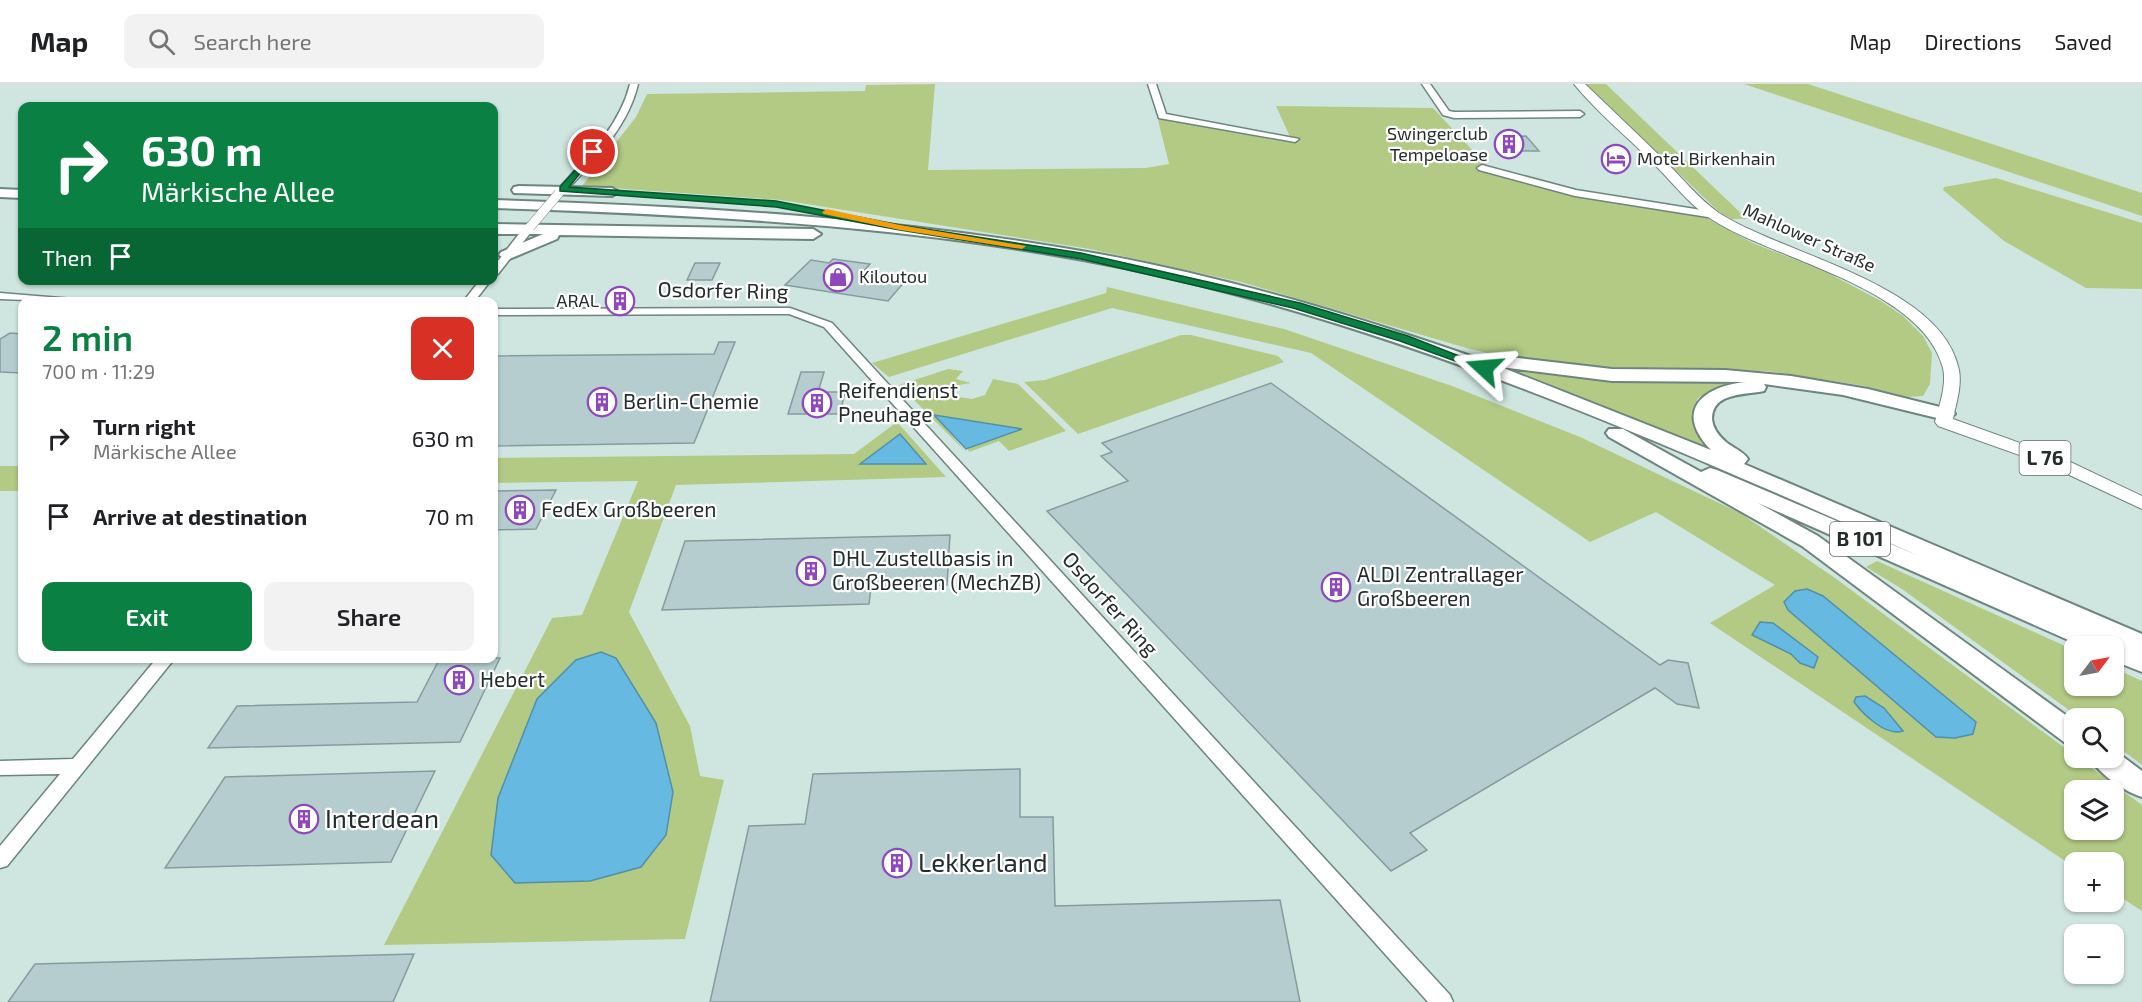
<!DOCTYPE html>
<meta charset="utf-8">
<style>
body{margin:0;font-family:"Exo 2",sans-serif;background:#f2f2f2;color:#202124;height:100vh;display:flex;flex-direction:column;font-size:22px;white-space:nowrap}
*{box-sizing:border-box;margin:0}
p{font-size:20px;color:#757577}
.icon{flex:none;width:33px;height:33px;fill:none;stroke:currentColor;stroke-width:2;stroke-linecap:round;stroke-linejoin:round}
.map{position:relative;flex:1;overflow:hidden}
.details{position:absolute;left:18px;top:213px;width:480px;height:366px;display:flex;flex-direction:column;background:#fff;border-radius:12px;box-shadow:0 2px 4px #0004}
.details>*{flex:none}
.top-card{position:absolute;left:18px;top:18px;width:480px;height:183px;border-radius:12px;box-shadow:0 2px 4px #0004;background:#0b8043;color:#fff;overflow:hidden}
.needle{width:39px;rotate:58deg}
.tools{position:absolute;left:2064px;top:552px;display:grid;gap:12px}
.tools a{display:grid;place-items:center;width:60px;height:60px;border-radius:12px;background:#fff;box-shadow:0 2px 4px #0004;font-size:30px}
.pin{position:absolute;display:grid;place-items:center;width:51px;height:51px;color:#fff;margin:-26px;border:3px solid #fff;border-radius:50%;box-shadow:0 2px 6px #0007}
.me{position:absolute;width:66px;margin:-33px;rotate:289deg;stroke-linejoin:round;filter:drop-shadow(0 0 4px #0008)}
.turn{display:flex;align-items:center;gap:21px;height:126px;padding:0 24px;font-size:27px}
.turn .icon{width:78px;height:78px;stroke-width:2.5}
.turn b{display:block;font-size:42px;line-height:51px}
.then{display:flex;align-items:center;height:57px;padding:0 24px;background:#0003;gap:12px;font-size:22px}
.round{display:grid;place-items:center;flex:none;width:63px;height:63px;border-radius:12px;background:#f2f2f2}
.summary{display:flex;align-items:center;justify-content:space-between;height:102px;padding:0 24px}
h1{font-size:36px;font-weight:600;line-height:45px;color:#0b8043}
.primary-button{display:flex;gap:12px;margin-top:auto;padding:12px 24px}
.primary-button a{flex:1;height:69px;border-radius:12px;background:#0b8043;color:#fff;font-size:24px;font-weight:600;line-height:69px;text-align:center}
.primary-button a+a{background:#f2f2f2;color:#202124}
ul{padding:0;list-style:none}
li{display:flex;align-items:center;gap:18px;height:78px;padding:0 24px}
li div{flex:1}
li b{display:block;font-size:22px}
li em{font-style:normal}
header{display:flex;align-items:center;gap:36px;box-sizing:border-box;height:84px;padding:0 30px;background:#fff;border-bottom:2px solid #e0e0e0}
header strong{font-size:28px}
nav{display:flex;gap:33px;margin-inline-start:auto;font-size:21px}
.search{width:420px;height:54px;background:#f2f2f2;display:flex;align-items:center;gap:15px;box-sizing:border-box;padding:0 21px;border-radius:12px;color:#757577;font-size:22px}
.map>svg:first-child{display:block}
.green{fill:#b2ca84;fill-rule:evenodd}
.water{fill:#66b9e0;stroke:#528faa;stroke-width:1.5}
.building{fill:#b5cdcf;stroke:#859c9f;stroke-width:1.5}
.lines{fill:none;stroke-linecap:round;stroke-linejoin:round}
.minor-casing{stroke:#6e847e;stroke-width:3}
.major-casing{stroke:#6e847e;stroke-width:2}
.highway-casing{stroke:#6e847e;stroke-width:4}
.minor{fill:#fff;fill-rule:evenodd}
.major{fill:#fff;fill-rule:evenodd}
.highway{fill:#fff;fill-rule:evenodd}
.minor-bridge-casing{stroke:#6e847e;stroke-width:10;stroke-linecap:butt}
.minor-bridge{stroke:#fff;stroke-width:9}
.route{fill:#0b8043;stroke:#07532c;stroke-width:1.5}
.slow{fill:#f59e0b}
.labels{text-anchor:middle;stroke-width:4.5;stroke-linejoin:round;paint-order:stroke}
.far-poi-label{font-size:18px;fill:#242d2b;stroke:#fff;text-anchor:end}
.far-street-label{font-size:18px;fill:#242d2b;stroke:#fff}
.shield{fill:#fff;stroke:#666c6b;stroke-width:1.5}
.shield-label{font-size:20px;font-weight:bold;fill:#242d2b}
.street-label{font-size:21px;fill:#242d2b;stroke:#fff}
.poi-label{font-size:21px;fill:#242d2b;stroke:#fff;text-anchor:start}
.near-poi-label{font-size:26px;fill:#242d2b;stroke:#fff;text-anchor:start}
</style>
<header>
<strong>Map</strong>
<div class="search"><svg class="icon" aria-label="search" viewBox="0 0 24 24"><circle cx="10" cy="10" r="6"/><path d="M15 15l6 6"/></svg>Search here</div>
<nav><a>Map</a><a>Directions</a><a>Saved</a></nav>
</header>
<div class="map">
<svg width="2142" height="918" viewBox="0 0 2142 918">
<rect width="100%" height="100%" fill="#cfe6e0"/>
<path class="green" d="M935 0 928 86 1146 84 1169 80 1157 32 1291 55 1276 22 1433 24 1489 84 1575 109 1699 130 1753 159 1826 188 1881 217 1903 232 1923 252 1932 269 1930 300 1923 312 1908 313 1859 301 1766 287 1574 283 1519 276 1470 265 1241 198 1090 165 781 116 582 102 636 33 647 10 865 7 866 1Z
M1586 0H1606L1747 135H1731L1718 127Z
M1744 0H1808L2142 109V132Z
M1996 94 2142 139V205L2086 204 2004 157 1943 106 1944 103Z
M1107 203 1284 245 1452 302 1580 353 1740 429 1835 494 2142 721V827L2114 809V778H2074V783L1710 539 1775 501 1656 428 1590 458 1311 269 1112 224 889 293 872 279 1106 209ZM1823 512 1976 638 1936 653 1788 526ZM2074 706H2114V746H2074Z
M1181 251H1191L1278 272 1284 278 1078 350 1024 298 1045 296Z
M1510 284 1586 294 1754 296 1822 305 1899 320 1756 299C1735 300 1716 302 1698 314L1692 334 1701 350 1717 368Z
M948 285 963 287 956 295 971 299 959 301 956 307 959 313 972 315 985 311 993 295 1018 300 1066 347 1009 367 999 357 969 368 968 365 1020 345 935 332 967 369 899 301Z
M897 338 946 393 676 401 629 528 690 642 700 692 724 696 685 855 384 861 552 534 582 531 638 397 494 399V374L854 370Z
M0 382H22V407H0Z
M1877 477 2074 566V602H2114V584L2142 597V681L2114 660V634H2080L1902 505 1866 483Z"/>
<path class="water" d="M934 331 1022 345 966 365Z
M900 350 926 380H860Z
M1807 505 1823 512 1976 638 1973 650 1955 654 1936 653 1788 526 1784 518 1795 507Z
M1760 538 1773 539 1818 573 1814 584 1800 579 1791 570 1752 551Z
M601 568 616 574 656 639 673 708 666 751 641 783 590 797 515 799 491 771 498 714 537 615 576 576Z
M1865 612 1884 624 1903 647C1886 653 1863 630 1854 618L1856 613Z"/>
<path class="building" d="M1526 52 1539 67H1513L1501 53Z
M833 175 870 180 861 190 906 196 888 217 785 201 811 176 829 179Z
M695 179H720L712 196H687Z
M10 249 22 250V289L0 288V255Z
M719 258H735L694 359 494 362V272L714 270Z
M801 288H824L818 308H845L840 330H788Z
M1271 299 1660 581 1668 576 1688 579 1699 624 1677 620 1655 604 1410 749 1427 766 1391 787 1047 427 1128 397 1101 372 1112 368 1102 359Z
M556 406 536 445 494 446V407Z
M950 451 947 501 871 503 869 520 662 526 685 457Z
M440 574H500L460 658 208 664 237 622 417 618Z
M1020 685V733H1053L1055 822 1280 816 1300 918H710L749 742 805 740 813 690Z
M435 687 391 778 165 784 225 693Z
M414 870 393 918H8L35 880Z"/>
<g class="lines">
<g class="minor-casing">
<path id="minor" d="M630 0H638C628 44 592 79 562 111H556V107C585 76 620 42 630 0Z
M1148 0H1156L1166 30 1299 55 1295 58 1159 34Z
M1422 0H1430L1449 27 1454 28 1580 27 1584 30 1580 33 1454 34 1443 31Z
M1482 81 1576 106 1714 128 1719 131 1714 134 1575 112 1479 86 1477 84Z
M526 141 535 143 498 190 494 191V182Z
M480 196H491L474 218H463Z
M0 209 73 215 78 218 0 215Z
M790 224 832 239 1450 911 1453 918H1428L824 243 789 230 494 231V225Z
M157 574H175L7 782 0 784V762L60 690 0 691V677L73 675Z"/>
</g>
<g class="major-casing">
<path id="major" d="M1574 0H1585C1612 26 1640 52 1667 79 1684 96 1699 115 1719 129 1784 171 1942 200 1959 286 1962 302 1956 320 1953 335L2062 374 2142 412V425L2050 382 1938 342 1935 338C1939 322 1947 301 1943 284 1922 203 1774 176 1711 135 1687 119 1669 94 1648 74 1624 50 1596 27 1574 0Z"/>
</g>
<g class="highway-casing">
<path id="highway" d="M519 102 612 104 619 108 612 112 514 109 512 106 514 103Z
M0 105 22 106V114L0 113Z
M494 116C697 122 899 134 1099 170 1231 194 1359 233 1485 277L1487 272 1493 271 1612 285 1725 286 1791 292 1868 305 1952 326 1955 330 1945 336 1843 311 1764 300 1766 303 1764 307C1746 311 1712 308 1712 335 1713 345 1719 352 1726 358 1733 364 1743 367 1748 375L1744 380 2142 550V588L2114 577V562H2082L1758 419 1818 452 2074 637V661L2064 658 1802 462 1609 353 1606 349 1609 345H1623L1701 388 1710 384 1717 386 1919 472C1685 368 1451 264 1203 202 972 144 731 132 494 124ZM1501 283 1612 297 1746 298C1703 302 1673 327 1711 366Z
M494 140 813 145 821 150 813 155 559 151 557 155 507 176 499 171 501 168 543 150H494Z
M2114 666 2142 687V713C2125 708 2099 690 2090 674H2114Z"/>
</g>
<use href="#minor" class="minor"/>
<use href="#major" class="major"/>
<use href="#highway" class="highway"/>
<g class="minor-bridge-casing">
<path id="minor-bridge" d="M530 143 559 109"/>
</g>
<use href="#minor-bridge" class="minor-bridge"/>
</g>
<path class="route" d="M593 66 597 68 569 103 776 117 900 141 1081 169 1300 219 1408 252 1490 284 1480 286 1400 257 1293 224 1081 175 900 146 776 123 560 107V103Z"/>
<path class="slow" d="M827 125 900 141 1026 162 1022 165 900 146 824 130 822 128Z"/>
<defs>
<g id="building-ring" transform="scale(1.5)"><circle r="9.5" fill="#fff" stroke="#8f48bb" stroke-width="1.5"/><path d="M-4-6H4V6H1V3H-1V6H-4ZM-2.5-4.3h1.7v1.8h-1.7ZM.8-4.3h1.7v1.8H.8ZM-2.5-1h1.7V.8h-1.7ZM.8-1h1.7V.8H.8Z" fill="#8f48bb"/></g>
<g id="hotel-ring" transform="scale(1.5)"><circle r="9.5" fill="#fff" stroke="#8f48bb" stroke-width="1.5"/><path d="M-6-4.5h1.5V1H6V5H4.5V3h-9V5H-6ZM-4 0a1.8 1.8 0 1 1 3.6 0ZM.5 0V-2.5h3Q6-2.5 6 0Z" fill="#8f48bb"/></g>
<g id="shop-ring" transform="scale(1.5)"><circle r="9.5" fill="#fff" stroke="#8f48bb" stroke-width="1.5"/><path d="M-5-2.5h2.3a2.7 3.5 0 0 1 5.4 0H5L5.5 6h-11ZM-1.5-2.5h3a1.5 2.3 0 0 0-3 0Z" fill="#8f48bb"/></g>
</defs>
<g fill-rule="evenodd">
<use href="#building-ring" x="1509" y="60"/>
<use href="#hotel-ring" x="1616" y="75"/>
<use href="#shop-ring" x="838" y="193"/>
<use href="#building-ring" x="620" y="217"/>
<use href="#building-ring" x="602" y="318"/>
<use href="#building-ring" x="817" y="319"/>
<use href="#building-ring" x="520" y="426"/>
<use href="#building-ring" x="811" y="487"/>
<use href="#building-ring" x="1336" y="503"/>
<use href="#building-ring" x="459" y="596"/>
<use href="#building-ring" x="304" y="735"/>
<use href="#building-ring" x="897" y="779"/>
</g>
<g class="labels">
<g class="far-poi-label">
<text x="1488" y="56">Swingerclub<tspan x="1488" dy="21">Tempeloase</tspan></text>
<text x="1637" y="81" text-anchor="start">Motel Birkenhain</text>
<text x="859" y="199" text-anchor="start">Kiloutou</text>
<text x="599" y="223">ARAL</text>
</g>
<g class="far-street-label">
<text transform="translate(1809 154) rotate(24)" y="6">Mahlower Straße</text>
</g>
<g class="shield">
<rect x="2019.5" y="357" width="51" height="34" rx="4.5"/>
<rect x="1830" y="438" width="60" height="34" rx="4.5"/>
</g>
<g class="shield-label">
<text x="2045" y="381">L 76</text>
<text x="1860" y="462">B 101</text>
</g>
<g class="street-label">
<text transform="translate(723 207) rotate(1)" y="7">Osdorfer Ring</text>
<text transform="translate(1110 520) rotate(48)" y="7">Osdorfer Ring</text>
</g>
<g class="poi-label">
<text x="838" y="314">Reifendienst<tspan x="838" dy="24">Pneuhage</tspan></text>
<text x="623" y="325">Berlin-Chemie</text>
<text x="541" y="433">FedEx Großbeeren</text>
<text x="832" y="482">DHL Zustellbasis in<tspan x="832" dy="24">Großbeeren (MechZB)</tspan></text>
<text x="1357" y="498">ALDI Zentrallager<tspan x="1357" dy="24">Großbeeren</tspan></text>
<text x="480" y="603">Hebert</text>
</g>
<g class="near-poi-label">
<text x="325" y="744">Interdean</text>
<text x="918" y="788">Lekkerland</text>
</g>
</g>
</svg>
<div class="tools">
<a><svg class="needle" viewBox="-14 -14 28 28"><path d="M0-13l5 13h-10z" fill="#e53935"/><path d="M0 13l5-13h-10z" fill="#757577"/></svg></a>
<a><svg class="icon" aria-label="search" viewBox="0 0 24 24"><circle cx="10" cy="10" r="6"/><path d="M15 15l6 6"/></svg></a>
<a><svg class="icon" aria-label="layers" viewBox="0 0 24 24"><path d="M12 4l9 5-9 5-9-5zM3 14l9 5 9-5"/></svg></a>
<a>+</a>
<a>−</a>
</div>
<div class="pin" style="left:593px;top:68px;background:#d93025"><svg class="icon" aria-label="arrive" viewBox="0 0 24 24"><path d="M6 21V4h12l-3 4 3 4H6"/></svg></div>
<svg class="me" style="left:1484px;top:284px" viewBox="-20 -20 40 40"><path d="M0-17L14 15 0 8-14 15z" fill="#0b8043" stroke="#fff" stroke-width="4"/></svg>
<div class="top-card">
<div class="turn"><svg class="icon" aria-label="right" viewBox="0 0 24 24"><path d="M7 20v-9h11M14 6l5 5-5 5"/></svg><div><b>630 m</b>Märkische Allee</div></div>
<div class="then">Then<svg class="icon" aria-label="arrive" viewBox="0 0 24 24"><path d="M6 21V4h12l-3 4 3 4H6"/></svg></div>
</div>
<section class="details">
<div class="summary"><div><h1>2 min</h1><p>700 m · 11:29</p></div><a class="round" style="background:#d93025;color:#fff"><svg class="icon" aria-label="close" viewBox="0 0 24 24"><path d="M6 6l12 12M18 6L6 18"/></svg></a></div>
<ul>
<li><svg class="icon" aria-label="right" viewBox="0 0 24 24"><path d="M7 20v-9h11M14 6l5 5-5 5"/></svg><div><b>Turn right</b><p>Märkische Allee</p></div><em>630 m</em></li>
<li><svg class="icon" aria-label="arrive" viewBox="0 0 24 24"><path d="M6 21V4h12l-3 4 3 4H6"/></svg><div><b>Arrive at destination</b></div><em>70 m</em></li>
</ul>
<div class="primary-button"><a>Exit</a><a>Share</a></div>
</section>
</div>
